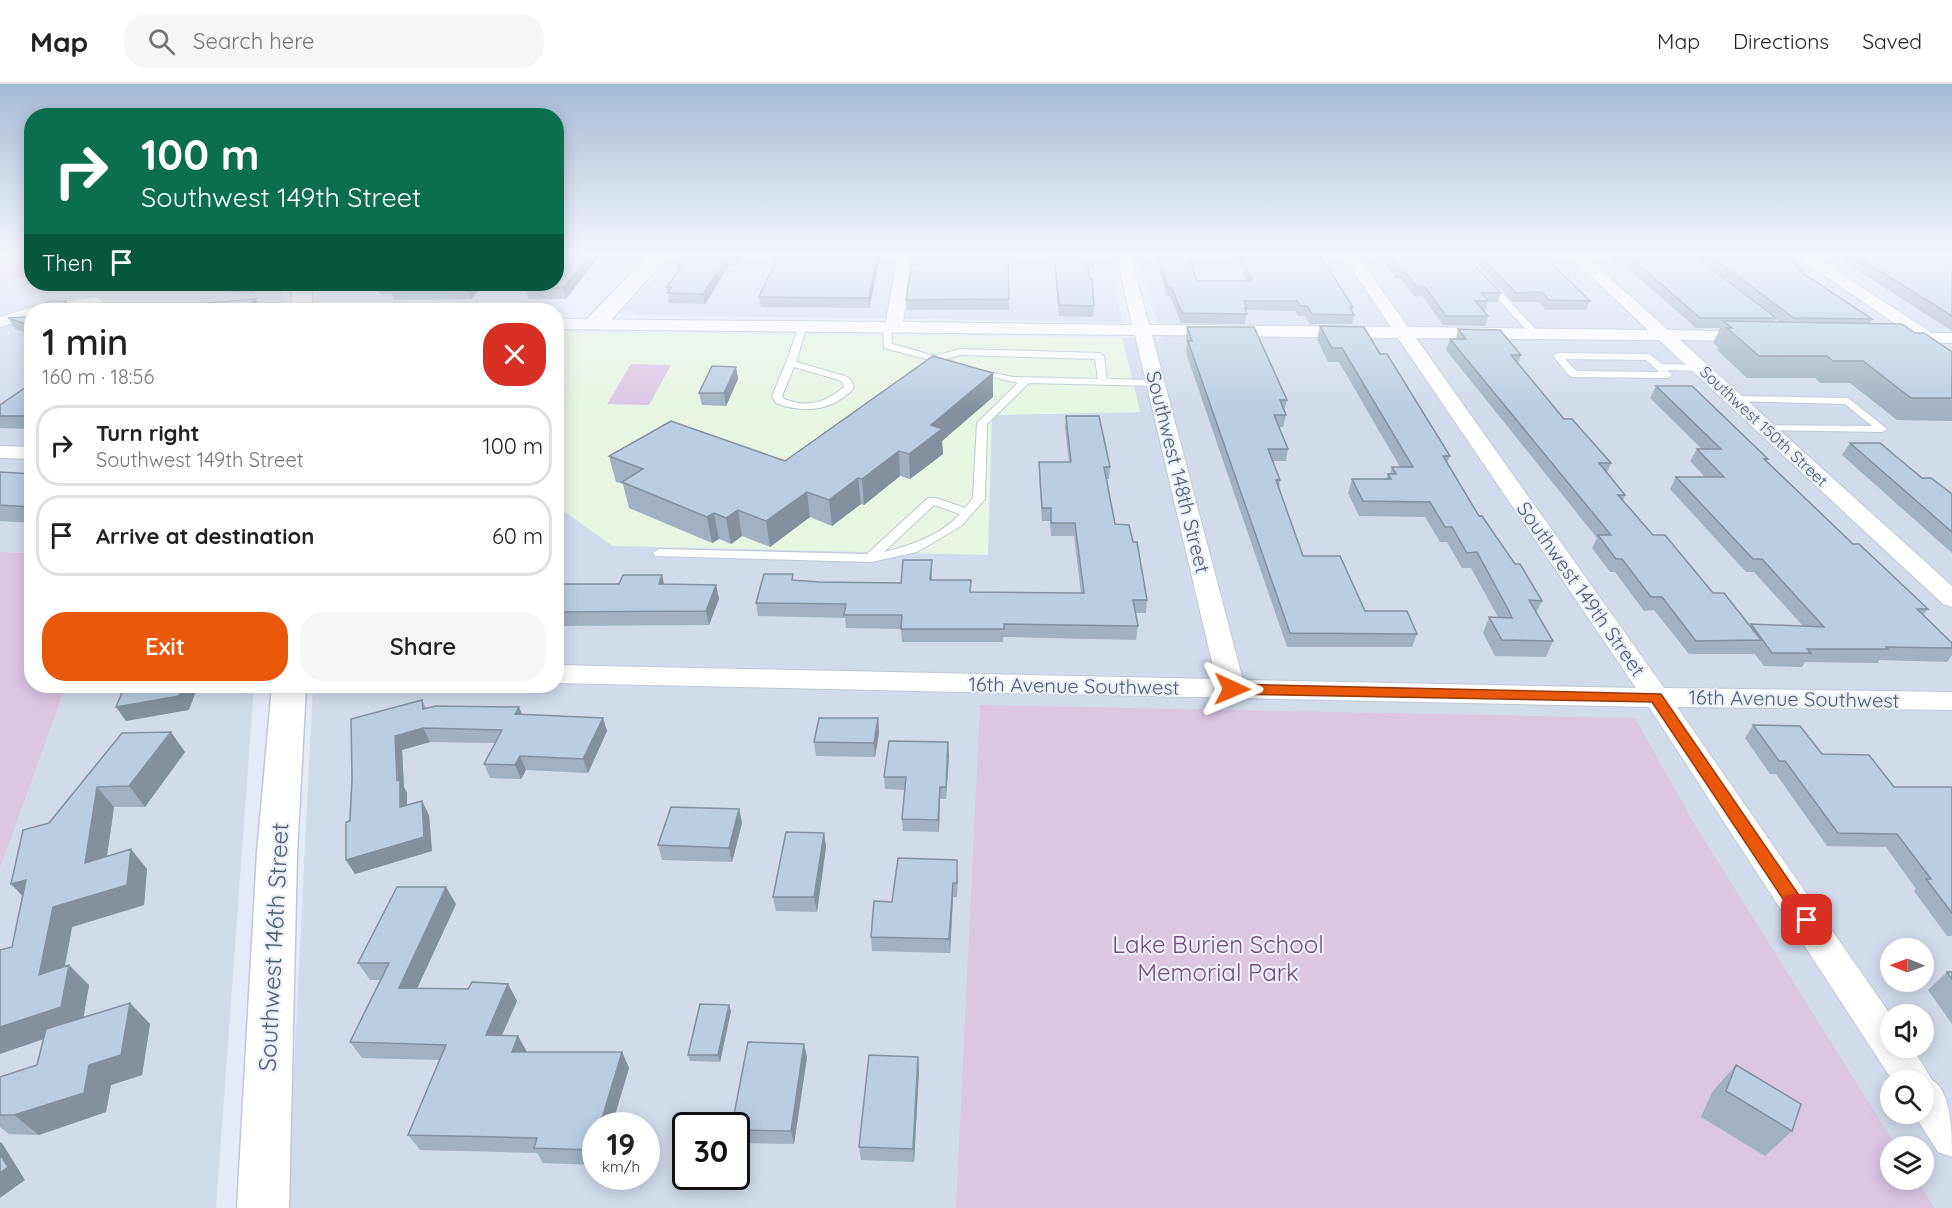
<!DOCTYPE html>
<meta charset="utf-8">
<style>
body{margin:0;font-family:Quicksand,sans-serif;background:#f6f6f6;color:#202124;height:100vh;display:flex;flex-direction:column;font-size:22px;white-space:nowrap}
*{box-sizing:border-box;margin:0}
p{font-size:20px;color:#757577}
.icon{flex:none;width:33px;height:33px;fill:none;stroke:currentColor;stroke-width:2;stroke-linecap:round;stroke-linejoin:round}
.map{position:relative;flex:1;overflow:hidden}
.sheet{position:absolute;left:24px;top:219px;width:540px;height:390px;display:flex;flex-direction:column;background:#fff;border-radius:24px;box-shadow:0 3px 15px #0003}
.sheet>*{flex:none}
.banner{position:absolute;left:24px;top:24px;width:540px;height:183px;border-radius:24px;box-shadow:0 3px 15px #0003;background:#0b6e4f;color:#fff;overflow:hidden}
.needle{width:39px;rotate:271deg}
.fabs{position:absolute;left:1880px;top:854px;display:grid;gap:12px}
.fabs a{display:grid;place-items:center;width:54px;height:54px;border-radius:50%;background:#fff;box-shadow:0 3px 15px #0003;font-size:30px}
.speed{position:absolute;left:582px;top:1028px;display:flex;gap:12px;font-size:30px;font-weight:700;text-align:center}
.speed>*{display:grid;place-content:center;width:78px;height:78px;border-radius:50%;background:#fff;box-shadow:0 3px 15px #0003;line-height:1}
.speed small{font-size:15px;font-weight:400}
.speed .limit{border:3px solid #111;border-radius:9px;background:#fff;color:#111}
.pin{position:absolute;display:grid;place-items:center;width:51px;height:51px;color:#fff;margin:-26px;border-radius:12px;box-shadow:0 3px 9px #0006}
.me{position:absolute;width:66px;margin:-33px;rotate:91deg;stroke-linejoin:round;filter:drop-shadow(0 0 4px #0008)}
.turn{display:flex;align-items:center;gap:21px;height:126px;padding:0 18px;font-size:27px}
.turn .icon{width:78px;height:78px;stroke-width:2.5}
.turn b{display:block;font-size:42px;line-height:51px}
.then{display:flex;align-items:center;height:57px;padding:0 18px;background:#0003;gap:12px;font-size:22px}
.round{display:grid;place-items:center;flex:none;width:63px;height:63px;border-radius:24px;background:#f6f6f6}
.summary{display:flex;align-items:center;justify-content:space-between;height:102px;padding:0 18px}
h1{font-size:36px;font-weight:600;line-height:45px}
.cta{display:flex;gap:12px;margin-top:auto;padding:12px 18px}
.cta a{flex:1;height:69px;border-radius:24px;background:#ea580c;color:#fff;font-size:24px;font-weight:600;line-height:69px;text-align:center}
.cta a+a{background:#f6f6f6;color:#202124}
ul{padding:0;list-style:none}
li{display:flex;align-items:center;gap:18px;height:81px;margin:0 12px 9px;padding:0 6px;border:3px solid #e0e0e0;border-radius:24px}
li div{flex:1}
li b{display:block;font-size:22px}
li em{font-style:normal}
header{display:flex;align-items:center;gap:36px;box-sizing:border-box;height:84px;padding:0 30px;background:#fff;border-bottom:2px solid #e0e0e0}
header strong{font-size:28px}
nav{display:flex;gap:33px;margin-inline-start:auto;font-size:21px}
.search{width:420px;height:54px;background:#f6f6f6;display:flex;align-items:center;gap:15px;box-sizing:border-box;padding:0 21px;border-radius:24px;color:#757577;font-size:22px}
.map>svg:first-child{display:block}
.residential{fill:#d2dbec;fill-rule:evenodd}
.education{fill:#e7f5e2}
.green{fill:#dbc6e4}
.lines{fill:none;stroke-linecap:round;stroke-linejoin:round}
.stream{stroke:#d0b0a4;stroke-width:5}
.lane-casing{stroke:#bdc8d7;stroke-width:2}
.street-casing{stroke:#bdc8d7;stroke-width:2}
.secondary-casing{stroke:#bcc9db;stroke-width:3}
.lane{fill:#fff;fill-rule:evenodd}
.street{fill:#fff;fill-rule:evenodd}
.secondary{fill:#fff;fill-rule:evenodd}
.wall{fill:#9fb1c3;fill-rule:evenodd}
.shaded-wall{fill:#82909f}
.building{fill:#b9cee3;stroke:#82909f;stroke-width:1.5}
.route{fill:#ea580c;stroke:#983908;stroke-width:1.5}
.labels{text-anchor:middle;stroke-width:4.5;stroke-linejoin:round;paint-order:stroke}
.far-street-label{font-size:16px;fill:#4e5f6e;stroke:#ebeffc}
.street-label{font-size:20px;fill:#4e5f6e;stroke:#ebeffc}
.near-park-label{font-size:24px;fill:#754e7d;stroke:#ebeffc}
.near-street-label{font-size:24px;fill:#4e5f6e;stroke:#ebeffc}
</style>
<header>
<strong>Map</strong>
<div class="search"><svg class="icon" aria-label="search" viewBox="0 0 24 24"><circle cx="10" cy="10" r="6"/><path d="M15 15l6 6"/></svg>Search here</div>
<nav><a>Map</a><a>Directions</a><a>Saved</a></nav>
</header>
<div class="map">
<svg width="1952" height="1124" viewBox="0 0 1952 1124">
<rect width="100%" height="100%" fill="#e5eaf9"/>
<path class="residential" d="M677 170H1108L1122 238 636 231 624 225Z
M1136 170H1952V1124H287L313 602H556L557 428 565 427 613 462 992 331 1140 328 1122 254H1162ZM1890 864H1923V897H1890ZM1890 930H1923V963H1890ZM1890 996H1923V1029H1890ZM596 1041H646V1092H596ZM686 1041H736V1092H686ZM1890 1062H1923V1095H1890Z
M31 190 32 200H283L281 226H32L31 469 0 468V200Z
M66 602H254L216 1124H0V785Z"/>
<path class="education" d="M557 248 1122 254 1140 328 992 331 988 471 613 462 565 428H557Z"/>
<path class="green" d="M0 170H31V190L0 200Z
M631 280 671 281 649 321 607 320Z
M0 468 31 469 32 602H66L0 785Z
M980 621 1635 634 1695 741 1896 1062H1890V1095H1917L1934 1124H956Z"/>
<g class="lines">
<path class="stream" d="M0 172 14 170"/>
<g class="lane-casing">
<path id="lane" d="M1484 196H1490L1537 247V251H1531L1484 200Z
M803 238 807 241 796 278 845 292 851 296 854 304C833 327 804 330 776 319L772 312 786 279 799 241ZM794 283 839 296 843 299 844 303C825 319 807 324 784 315L782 312Z
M887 240 891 243 892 260 935 272 960 265 1099 269 1104 272 1107 295 1156 296 1161 299 1156 302 1029 299 987 340 985 415 961 442 917 468 871 478 655 472 653 469 659 465 867 470 928 414H936L965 424 973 414 977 339 1018 299 975 289V285L1013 293 1098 295 1095 275 960 271 946 275 953 278 945 280 884 264 883 243ZM934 421 960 430C941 451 910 462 884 468Z
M1558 269 1649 270 1662 280 1701 281 1706 284 1701 287 1667 286 1672 291 1667 294 1573 293 1570 292 1553 272ZM1565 275 1646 276 1659 288 1576 287Z
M1735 312 1848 314 1887 345 1882 348 1765 346 1761 345V341L1872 342 1845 320 1731 317 1730 315Z"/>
</g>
<g class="street-casing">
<path id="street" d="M898 170H912L903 238 1132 241 1116 170H1130L1149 241 1391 243 1342 170H1356L1408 243 1648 246 1568 170H1583L1668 246 1756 248 1759 252 1750 257 1680 256 1952 502V523L1943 520 1659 256 1416 254 1664 604 1952 608V626L1677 623 1890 930V963H1912L1932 996C1952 1007 1952 1050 1952 1073L1938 1068 1913 1029H1923V996H1892L1649 623 556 599V581L1216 595 1135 251 556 245V235L886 238ZM1152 251 1398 254 1636 604 1243 596Z
M1793 170H1810L1932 249H1952V259L1892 258 1889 254 1892 250 1909 249Z
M95 213 103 218 101 221 71 226H32V233L0 243V233L32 223Z
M0 362 32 363V375L0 374Z"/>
</g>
<g class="secondary-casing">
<path id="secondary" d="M650 170H670L603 245H587L584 240 587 235Z
M292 200H312V226H292Z
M272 602H306L297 769 289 1124H237L257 769Z"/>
</g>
<use href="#lane" class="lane"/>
<use href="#street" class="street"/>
<use href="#secondary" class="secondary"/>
</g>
<path class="wall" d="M558 170H596L597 175 566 215H529L525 204Z
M688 170H746L736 182H729L705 220 669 219 667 203 679 186 678 183Z
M779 170H881L869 224 761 223 759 213Z
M1008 170 1009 226H907L906 216 918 181Z
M1053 170H1077L1094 222 1093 233 1059 232Z
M1154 170H1188L1197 197H1247L1235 170H1319L1353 223 1352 227 1354 231 1352 240H1310L1305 232H1298L1295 227 1247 226 1245 240 1181 239 1170 212H1167Z
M1380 170H1464L1501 209 1498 218H1488L1486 226H1483L1488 232 1485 242 1443 241 1422 212H1414L1401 195H1396Z
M1468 170H1548L1546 174 1590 217 1586 226H1546L1539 218H1513Z
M1605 170H1781L1803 186 1802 188 1872 235 1870 240 1915 249 1952 268V337L1897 336 1850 299H1820L1815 294H1747L1717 266 1718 263 1713 259 1720 244H1696L1623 180H1616ZM1776 235 1780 238H1774Z
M1832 170H1952V247Z
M207 200H258L254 209 211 206Z
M376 200H485L471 215 394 216 392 210H380Z
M32 229V251L15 245 8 234 26 233Z
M1320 242 1380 270 1450 372 1447 379 1479 432 1542 517 1536 529 1553 557 1546 573 1495 572 1483 549 1489 533H1498L1471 484H1462L1447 458H1440L1425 433 1359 432 1348 409 1352 395H1386L1388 390H1390L1392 383H1400L1339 278H1328L1317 255Z
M1187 243 1287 316 1284 327 1286 331 1283 343H1279L1288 365 1286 377H1273L1280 396 1279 405 1303 472 1365 527 1417 550 1412 563H1287L1186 269 1187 260 1186 254Z
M1458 245 1521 271 1518 279 1564 335 1611 379 1607 388 1625 411 1623 417 1653 451 1713 509 1750 542 1751 540 1803 542 1754 488H1746L1670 405 1676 393H1705L1690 377 1697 365H1702L1650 314 1656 302 1768 375 1767 377 1853 460 1928 525 1923 531 1952 559V571L1947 578 1879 576 1878 579 1805 578 1802 583 1764 582 1754 569 1753 570H1689L1654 526 1644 527 1615 488H1610L1592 464 1597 454 1446 266 1450 255H1456Z
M736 283 738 295 726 322 702 321 699 309Z
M993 289V313L942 357 943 370 910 395 900 392 864 421 861 420 832 442 810 433 770 463 742 452 731 460 719 455 712 459 629 424 623 400 616 398 609 372 785 377Z
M32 299V345L0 344V321Z
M1066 332 1110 383 1109 395H1107L1115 440 1133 458 1147 516 1146 529H1136L1138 542 1136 556 1003 553V558H902L901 545 846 544 845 534 758 532 756 519 794 496 819 498 901 499 932 476V496H971V508L1081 509 1074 452H1051L1050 437H1042L1039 390V378H1069L1065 344Z
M1850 359 1922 394 1952 410V469L1842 371Z
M0 388 32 390V439L0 437Z
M662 491 664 500 716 501 719 515 709 541 556 542V516L619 500Z
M422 616 426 624 519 623 522 630 603 634 607 647 588 689 526 686 521 695 490 694 484 680 495 659 430 658 402 666 404 703 407 709V721L429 731 432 767 355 790 346 776 352 695Z
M878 634 879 649 875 673 816 672 814 658Z
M1753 641 1822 670 1894 703H1952V852H1947L1914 807 1916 805 1886 763 1827 762 1776 690H1770L1745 654Z
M122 649 185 668 145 723H114L107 772 147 785 144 821 72 843 65 883 89 901 83 933 130 919 150 940 142 991 111 1001 106 1028 39 1051 9 1050 0 1043V1031L37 981 43 955 12 863 22 812 49 739Z
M949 671 946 715H940L939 748 903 747 902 735 905 706 885 705 884 693Z
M739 725 742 739 732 778 662 776 658 761Z
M824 749 826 763 817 828 776 827 773 813Z
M958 790 957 813H953L950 869 872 867 871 853 892 818Z
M456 820 417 904 468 905 508 900 517 917 502 951 527 968H622L629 984 612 1041H596V1081L543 1079 537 1069 420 1066 408 1051 439 976 362 974 350 958 381 896H370L358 879Z
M1947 888H1952V940L1928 906Z
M729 921 731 927 720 978 690 977 688 971Z
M804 960 807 973 794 1060 736 1059V1041Z
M918 973 919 986 914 1078 861 1076 859 1063Z
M1736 981 1792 1047 1765 1072 1701 1033 1712 1008Z"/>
<path class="shaded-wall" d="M590 170H596L597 175 566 215 563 204Z
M737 170H746L736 182 734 173Z
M878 170H881L869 224V214Z
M728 172 729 182 705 220 703 210Z
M250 200H258L254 209Z
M471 200H485L471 215 467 204Z
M256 215 261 226H242Z
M66 217 71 226H60Z
M736 283 738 295 726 322 724 309Z
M993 289V313L942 357 943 370 910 395 909 370 931 341Z
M899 367 900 392 864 421 862 395Z
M858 394 861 420 832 442 829 416Z
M807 408 810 433 770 463 766 437Z
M738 426 742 452 731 460 726 434Z
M714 429 719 455 712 459 707 433Z
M662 491 665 505 659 500Z
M716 501 719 515 709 541 706 527Z
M183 602H198L189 626 126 637 116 623Z
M519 623 524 637 515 630Z
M603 634 607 647 588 689 583 675Z
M878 634 879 649 875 673 874 659Z
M423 644 430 658 402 666 404 703 407 709V737L400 723 395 652Z
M171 648 185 668 145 723 129 702Z
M948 658 949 671 946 715V703Z
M520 672 526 686 521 695 515 681Z
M97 703 114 723 103 799 85 779Z
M940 703V715L939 748 938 736Z
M422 717 429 731 432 767 355 790 346 776Z
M739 725 742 739 732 778 729 764Z
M824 749 826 763 817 828 814 813Z
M131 765 147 785 144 821 72 843 59 911 39 891 53 823Z
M26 796 30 820 11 800Z
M953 799V813L950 869 949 855Z
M446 803 456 820 410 920 399 904Z
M69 881 89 901 82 942 0 970V943Z
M508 900 517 917 495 967 486 951Z
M130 919 150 940 142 991 111 1001 106 1028 39 1051 14 1031 89 981Z
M729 921 731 927 720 978 718 971Z
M518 952 527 968H512Z
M804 960 807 973 794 1060 791 1047Z
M622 968 629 984 612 1041H600Z
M918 973 919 986 914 1078 913 1065Z
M596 1054V1073L592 1066Z
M0 1058 2 1059 25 1096 0 1114Z"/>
<path class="building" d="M558 170H590L563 204H525L530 200H556V171Z
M688 170H737L734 173 728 172 703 210 667 209 672 203H667L681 183H678Z
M779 170H878L869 214 759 213Z
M920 170H1008L1009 215 906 216 911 181H918Z
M1054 170H1077L1081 178H1087L1090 195H1092L1094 222 1059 221Z
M1158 170H1188L1197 197H1252L1240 170H1319L1353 223H1350L1354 231 1312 230 1307 222H1300L1297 217H1244L1247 224H1245L1247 230 1182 229 1171 203H1168Z
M1388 170H1464L1501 209H1482L1488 217H1475L1488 232H1446L1425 203H1417L1403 186H1398Z
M1479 170H1542L1590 217 1549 216 1542 208 1516 209Z
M1619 170H1692L1776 234H1700L1627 170Z
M1708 170H1781L1803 186H1798L1872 235 1794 234Z
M1853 170H1924L1952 185V232Z
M1939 170H1952V177Z
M396 200H471L467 204 390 205Z
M256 215 242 226H186L194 220Z
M50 217H66L60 226H35Z
M32 229V242L8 234 26 233Z
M1723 237 1902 240 1915 249H1924L1952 268V314H1911L1863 277H1833L1827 272H1759L1727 244H1732Z
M1320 242 1364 243 1380 270H1387L1450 372H1443L1479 432H1482L1515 480H1520L1542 517 1529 516 1553 557 1502 556 1489 533 1512 534 1509 527 1477 468 1467 469 1452 443H1445L1430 418 1363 417 1352 395H1391L1388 390H1396L1392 383H1413L1342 264H1332Z
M1187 243H1254L1287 316H1280L1286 331H1274L1288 365H1268L1280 396H1276L1303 472H1340L1365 527H1407L1417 550 1290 549 1188 257H1192Z
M1458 245 1500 246 1521 271H1511L1564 335H1572L1611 379H1599L1625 411H1618L1653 451H1665L1713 509H1724L1761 556 1696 557 1662 513H1651L1622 475H1616L1598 451H1611L1450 255H1466Z
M933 272 993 289 931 341 942 345 909 370 899 367 862 395 858 394 829 416 807 408 766 437 738 426 726 434 714 429 707 433 622 398 643 385 609 372 671 337 785 377Z
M712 282 736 283 724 309H699Z
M32 299V332H0V321Z
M1656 302H1692L1768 375H1764L1807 416 1853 460H1859L1928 525H1917L1952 559V564L1886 563 1888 565H1807L1811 569H1772L1751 540 1824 543 1762 475H1753L1676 393H1724L1697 365H1721Z
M1066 332H1099L1110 383H1104L1115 440 1129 441 1133 458H1137L1147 516H1133L1138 542 1004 540V545H901L902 531H844L846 520 756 519 764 490H793L792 496 819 498 901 499 903 476H932L930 496H971L970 508 1084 509 1075 439H1051V424H1042L1039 378H1071Z
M1850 359H1880L1922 394H1931L1952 410V448Z
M0 388 32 390V423L0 421Z
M623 491H662L659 500 716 501 706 527 556 528V516L564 500H619Z
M125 602H183L179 612 116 623Z
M422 616 423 625 436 622 519 623 515 630 603 634 583 675 520 672 515 681 484 680 502 646 423 644 395 652 397 696 400 695V723L422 717 424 753 346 776V738L350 737 352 695 351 635Z
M819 634H878L874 659 814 658Z
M1753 641 1800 642 1822 670 1869 671 1894 703H1952V829L1926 795H1931L1897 750 1838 749 1785 677H1779Z
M171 648 129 702 97 703 85 779 131 765 127 801 53 823 39 891 69 881 61 923 0 943V866L12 863 26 796 11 800 23 746 49 739 122 649Z
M889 657 948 658 946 703H940L938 736 902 735 906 693H884Z
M671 723 739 725 729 764 658 761Z
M786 748 824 749 814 813H773Z
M898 774 957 776V799H953L949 855 871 853 874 817 892 818Z
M397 803H446L399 904 468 905 472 898 508 900 486 951 518 952 512 968H622L600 1041H596V1054L592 1066 534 1064 537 1054 408 1051 446 961 350 958 389 879H358Z
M1947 888H1952V895Z
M130 919 121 971 89 981 84 1009 14 1031H0V993L37 981 46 945Z
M700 920 729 921 718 971H688Z
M748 958 804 960 791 1047 736 1046V1041H732Z
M869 971 918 973 913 1065 859 1063Z
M1736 981 1801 1020 1792 1047 1726 1007Z
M0 1070 8 1083 0 1089Z"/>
<linearGradient id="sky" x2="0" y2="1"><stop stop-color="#a4bbd6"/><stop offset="0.52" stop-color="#f3f6fc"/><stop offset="1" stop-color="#f3f6fc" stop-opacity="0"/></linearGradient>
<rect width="1952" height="327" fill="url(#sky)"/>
<path class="route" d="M1232 600 1661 610 1816 836 1813 842 1807 844 1801 842 1652 618 1232 610 1225 605Z"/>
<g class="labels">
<g class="far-street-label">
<text transform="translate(1764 342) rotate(43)" y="6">Southwest 150th Street</text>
</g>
<g class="street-label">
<text transform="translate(1178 388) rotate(76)" y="7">Southwest 148th Street</text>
<text transform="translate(1581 505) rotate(55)" y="7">Southwest 149th Street</text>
<text transform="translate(1074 602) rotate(1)" y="7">16th Avenue Southwest</text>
<text transform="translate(1794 615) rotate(1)" y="7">16th Avenue Southwest</text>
</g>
<g class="near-park-label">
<text x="1218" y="869">Lake Burien School<tspan x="1218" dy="28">Memorial Park</tspan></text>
</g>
<g class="near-street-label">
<text transform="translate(274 863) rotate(-87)" y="8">Southwest 146th Street</text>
</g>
</g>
</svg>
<div class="fabs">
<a><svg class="needle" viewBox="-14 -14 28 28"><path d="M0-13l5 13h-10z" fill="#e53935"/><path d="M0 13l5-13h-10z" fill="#757577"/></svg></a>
<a><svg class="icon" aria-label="sound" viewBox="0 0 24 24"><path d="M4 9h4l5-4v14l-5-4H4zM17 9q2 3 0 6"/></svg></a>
<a><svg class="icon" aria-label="search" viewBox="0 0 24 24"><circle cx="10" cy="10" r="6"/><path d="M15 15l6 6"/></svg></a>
<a><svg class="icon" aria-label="layers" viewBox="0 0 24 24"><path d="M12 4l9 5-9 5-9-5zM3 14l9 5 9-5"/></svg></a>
</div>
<div class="speed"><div>19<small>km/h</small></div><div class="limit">30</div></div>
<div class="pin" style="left:1807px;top:836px;background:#d93025"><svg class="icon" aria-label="arrive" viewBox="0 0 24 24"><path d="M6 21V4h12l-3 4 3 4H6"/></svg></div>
<svg class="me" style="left:1232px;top:605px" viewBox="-20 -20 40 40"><path d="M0-17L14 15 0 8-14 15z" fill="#ea580c" stroke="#fff" stroke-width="4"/></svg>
<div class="banner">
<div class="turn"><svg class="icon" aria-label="right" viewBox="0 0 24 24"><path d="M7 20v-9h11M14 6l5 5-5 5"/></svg><div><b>100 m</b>Southwest 149th Street</div></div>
<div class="then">Then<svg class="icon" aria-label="arrive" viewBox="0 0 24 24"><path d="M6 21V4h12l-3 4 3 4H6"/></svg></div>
</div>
<section class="sheet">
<div class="summary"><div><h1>1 min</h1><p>160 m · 18:56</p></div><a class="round" style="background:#d93025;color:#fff"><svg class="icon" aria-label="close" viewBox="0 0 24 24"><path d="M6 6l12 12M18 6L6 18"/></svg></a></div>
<ul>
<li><svg class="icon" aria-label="right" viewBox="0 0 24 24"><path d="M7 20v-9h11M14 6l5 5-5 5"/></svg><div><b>Turn right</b><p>Southwest 149th Street</p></div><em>100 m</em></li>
<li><svg class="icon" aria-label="arrive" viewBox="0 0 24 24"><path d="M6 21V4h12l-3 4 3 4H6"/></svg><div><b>Arrive at destination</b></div><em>60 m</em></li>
</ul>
<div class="cta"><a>Exit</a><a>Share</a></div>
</section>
</div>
